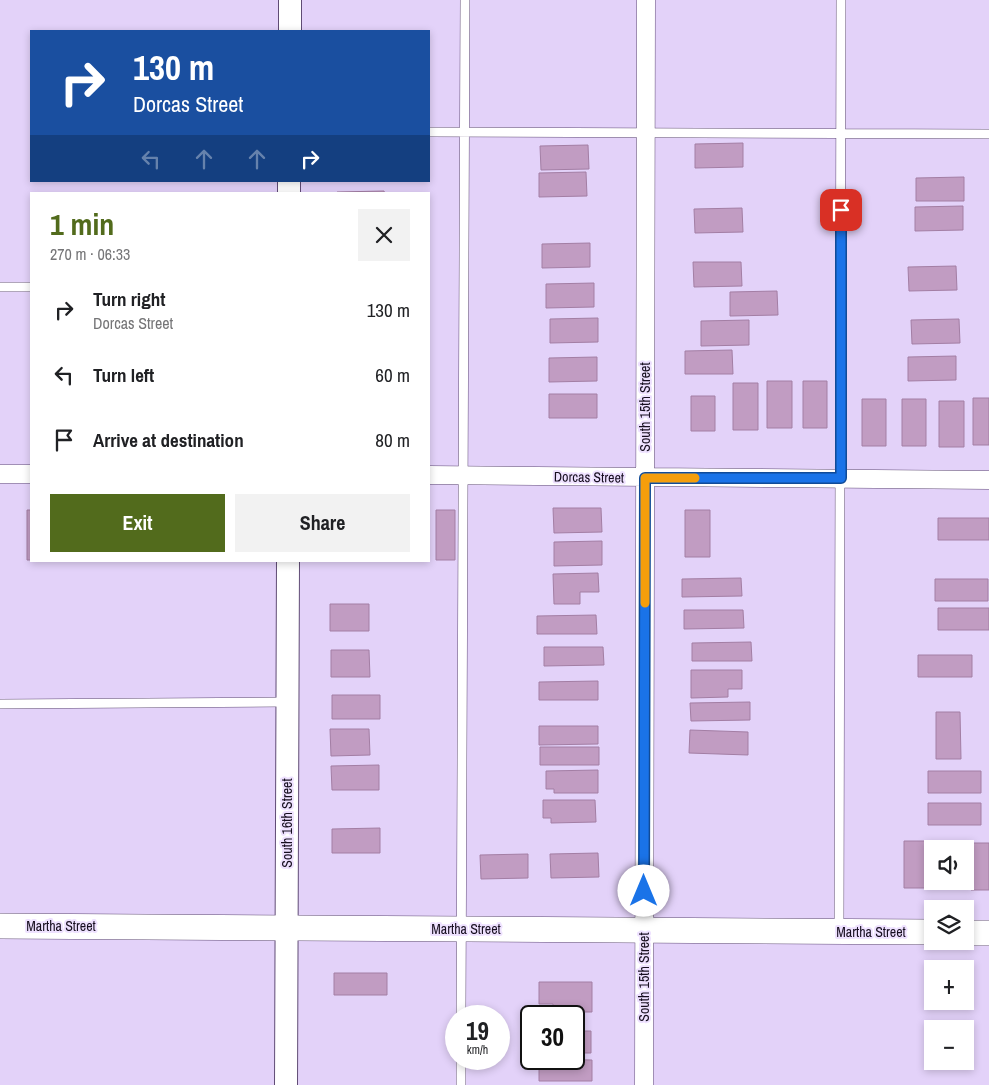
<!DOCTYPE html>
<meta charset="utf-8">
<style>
body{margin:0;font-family:"Archivo Narrow",sans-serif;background:#f2f2f2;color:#202124;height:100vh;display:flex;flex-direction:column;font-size:19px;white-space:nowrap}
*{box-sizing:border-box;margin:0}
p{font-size:16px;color:#757577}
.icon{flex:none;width:28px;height:28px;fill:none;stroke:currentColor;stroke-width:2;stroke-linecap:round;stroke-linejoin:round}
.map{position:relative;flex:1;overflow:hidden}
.sheet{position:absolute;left:30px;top:192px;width:400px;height:370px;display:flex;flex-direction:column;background:#fff;border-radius:0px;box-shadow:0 2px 8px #0003}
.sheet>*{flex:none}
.hud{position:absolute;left:30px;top:30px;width:400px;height:152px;border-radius:0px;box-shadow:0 2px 8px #0003;background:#1a4fa0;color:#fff;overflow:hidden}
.controls{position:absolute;left:924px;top:840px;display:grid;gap:10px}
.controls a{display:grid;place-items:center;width:50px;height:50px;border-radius:0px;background:#fff;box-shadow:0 2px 8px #0003;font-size:25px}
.speed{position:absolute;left:445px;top:1005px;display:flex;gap:10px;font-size:25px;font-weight:700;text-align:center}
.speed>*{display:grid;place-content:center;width:65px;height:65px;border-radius:50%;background:#fff;box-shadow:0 2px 8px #0003;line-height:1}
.speed small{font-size:12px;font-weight:400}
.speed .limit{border:2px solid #111;border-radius:8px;background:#fff;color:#111}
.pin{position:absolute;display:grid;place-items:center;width:42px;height:42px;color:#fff;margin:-21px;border-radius:10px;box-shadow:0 2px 8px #0006}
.me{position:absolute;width:55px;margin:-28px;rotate:0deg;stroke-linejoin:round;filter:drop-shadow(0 0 4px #0008)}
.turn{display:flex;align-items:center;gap:18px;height:105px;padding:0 20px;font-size:22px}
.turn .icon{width:65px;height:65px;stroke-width:2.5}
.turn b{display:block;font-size:35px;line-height:42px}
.lanes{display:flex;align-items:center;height:48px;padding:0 20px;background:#0003;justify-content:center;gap:25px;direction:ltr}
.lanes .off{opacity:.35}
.round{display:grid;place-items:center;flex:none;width:52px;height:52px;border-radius:0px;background:#f2f2f2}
.summary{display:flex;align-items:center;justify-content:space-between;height:85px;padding:0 20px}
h1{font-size:30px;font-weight:700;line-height:38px;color:#526b1c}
.button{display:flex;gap:10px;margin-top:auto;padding:10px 20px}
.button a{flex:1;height:58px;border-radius:0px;background:#526b1c;color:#fff;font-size:20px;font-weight:700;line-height:58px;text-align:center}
.button a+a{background:#f2f2f2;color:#202124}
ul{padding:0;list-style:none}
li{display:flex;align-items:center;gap:15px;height:65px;padding:0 20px}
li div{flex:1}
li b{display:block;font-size:19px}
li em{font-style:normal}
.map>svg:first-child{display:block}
.building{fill:#c19cc2;stroke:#a37ea4}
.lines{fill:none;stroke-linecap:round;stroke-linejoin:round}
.service-casing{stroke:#604c75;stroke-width:10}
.minor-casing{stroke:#604c75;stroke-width:19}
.tertiary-casing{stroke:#604c75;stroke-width:24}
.secondary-casing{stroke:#604c75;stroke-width:26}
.service{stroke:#fff;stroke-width:9}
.minor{stroke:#fff;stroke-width:18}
.tertiary{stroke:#fff;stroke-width:22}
.secondary{stroke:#fff;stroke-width:25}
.route-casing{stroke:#114b97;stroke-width:12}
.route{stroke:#1a73e8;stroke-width:9}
.slow{stroke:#f59e0b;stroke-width:9}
.labels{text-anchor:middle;stroke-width:4;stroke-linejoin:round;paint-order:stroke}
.street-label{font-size:14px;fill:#160e1f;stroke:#eee1ff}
</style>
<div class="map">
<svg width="989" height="1085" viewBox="0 0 989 1085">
<rect width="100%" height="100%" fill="#e3d2f9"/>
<path class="building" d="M743 143V167L695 168V144Z
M588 145 589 169 541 170 540 146Z
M586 172 587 196 539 197V173Z
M964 177V201H916V178Z
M384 191 385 194H337V192Z
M963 206V230L915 231V207Z
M742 208 743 232 695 233 694 209Z
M590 243V267L542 268V244Z
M693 262H741L742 286 694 287Z
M956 266 957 290 909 291 908 267Z
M594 283V307L546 308V284Z
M777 291 778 315 730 316V292Z
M598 318V342L550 343V319Z
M959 319 960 343 912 344 911 320Z
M749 320V345L701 346V321Z
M732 350 733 374H685V351Z
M956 356V380L908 381V357Z
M597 357V381L549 382V358Z
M767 381H792V428H767Z
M803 381H827V428H803Z
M733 383H758V430H733Z
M549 394H597V418H549Z
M691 396H715V431H691Z
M973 398H989V445H973Z
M862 399H886V446H862Z
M902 399H926V446H902Z
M939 401H964V447H939Z
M553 508H601L602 532 554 533Z
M27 510H31V560H27Z
M436 510H455V560H436Z
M685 510H710V557H685Z
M938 518H989V540H938Z
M602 541V565L554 566V542Z
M598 573 599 592H580V604H554L553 574Z
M741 578 742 596 682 597V579Z
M935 579H988V601H935Z
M330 604H369V631H330Z
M938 608H989V630H938Z
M684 610H743L744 628 684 629Z
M596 615 597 634H537V616Z
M751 642 752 661H692V643Z
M544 647H603L604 665 544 666Z
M331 650H369L370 677H331Z
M918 655H972V677H918Z
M691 670H742V689H728V697L691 698Z
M598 681V700H539V682Z
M332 695H380V719H332Z
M750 702V720L691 721 690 703Z
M936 712H960L961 759H936Z
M539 726H598V744L539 745Z
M330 729H369L370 755 331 756Z
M690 730 748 732V755L689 753Z
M540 747H599V765H540Z
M379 765V790H332L331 766Z
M598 770V793H554V789H546V771Z
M928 771H981V793H928Z
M543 800H595L596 822 551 823V818H543Z
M928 803H981V825H928Z
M380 828V853H332V829Z
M904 841H929V888H904Z
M971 843H989V890H971Z
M598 853 599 877 551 878 550 854Z
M528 854V878L481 879 480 855Z
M334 973H387V995H334Z
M539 982H592V1012H553V1004H539Z
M574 1031H591V1053H574Z
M539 1059 592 1060V1081H539Z"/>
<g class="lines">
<g class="service-casing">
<path id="service" d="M429 132 989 134
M0 287H31
M0 704 287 702
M839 930 841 0
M461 1016 465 0
M461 1085V1059"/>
</g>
<g class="minor-casing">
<path id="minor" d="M0 474H31
M429 475 989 480
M644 1085 646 0"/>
</g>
<g class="tertiary-casing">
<path id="tertiary" d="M290 31V0
M289 194V181
M286 1085 288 561"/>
</g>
<g class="secondary-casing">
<path id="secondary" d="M0 926 932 932
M965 933H989"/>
</g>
<use href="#service" class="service"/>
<use href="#minor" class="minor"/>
<use href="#tertiary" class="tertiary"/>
<use href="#secondary" class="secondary"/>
</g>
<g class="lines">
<g class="route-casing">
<path id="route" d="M644 891 645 478H841V210"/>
</g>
<use href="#route" class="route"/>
<path class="slow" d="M645 603V478H695"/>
</g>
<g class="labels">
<g class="street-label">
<text transform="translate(645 407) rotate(-90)" y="5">South 15th Street</text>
<text transform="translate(589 477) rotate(1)" y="5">Dorcas Street</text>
<text transform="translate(287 823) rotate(-90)" y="5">South 16th Street</text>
<text x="61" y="931">Martha Street</text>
<text x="466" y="934">Martha Street</text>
<text x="871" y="937">Martha Street</text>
<text transform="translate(644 977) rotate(-90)" y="5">South 15th Street</text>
</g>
</g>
</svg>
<div class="controls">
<a><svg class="icon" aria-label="sound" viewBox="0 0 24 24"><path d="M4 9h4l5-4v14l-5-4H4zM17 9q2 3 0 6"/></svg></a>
<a><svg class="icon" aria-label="layers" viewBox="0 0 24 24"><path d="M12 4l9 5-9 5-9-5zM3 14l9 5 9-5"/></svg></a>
<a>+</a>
<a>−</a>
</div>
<div class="speed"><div>19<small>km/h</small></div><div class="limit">30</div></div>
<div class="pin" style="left:841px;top:210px;background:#d93025"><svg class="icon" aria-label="arrive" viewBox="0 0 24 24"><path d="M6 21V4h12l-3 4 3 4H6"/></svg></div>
<svg class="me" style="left:644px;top:891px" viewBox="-20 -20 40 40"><circle r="19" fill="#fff"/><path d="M0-13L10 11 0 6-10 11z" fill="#1a73e8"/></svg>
<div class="hud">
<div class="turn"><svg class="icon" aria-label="right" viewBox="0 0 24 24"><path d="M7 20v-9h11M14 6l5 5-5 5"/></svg><div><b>130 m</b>Dorcas Street</div></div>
<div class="lanes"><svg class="icon off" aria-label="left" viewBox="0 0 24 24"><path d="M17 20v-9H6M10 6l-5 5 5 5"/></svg><svg class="icon off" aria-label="ahead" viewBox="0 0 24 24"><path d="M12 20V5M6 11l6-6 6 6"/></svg><svg class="icon off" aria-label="ahead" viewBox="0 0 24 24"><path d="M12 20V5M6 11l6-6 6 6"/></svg><svg class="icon" aria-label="right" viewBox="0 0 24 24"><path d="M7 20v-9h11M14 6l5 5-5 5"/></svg></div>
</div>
<section class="sheet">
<div class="summary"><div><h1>1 min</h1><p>270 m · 06:33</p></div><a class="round"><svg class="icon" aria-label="close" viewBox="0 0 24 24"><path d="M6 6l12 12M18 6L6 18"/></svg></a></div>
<ul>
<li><svg class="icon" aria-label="right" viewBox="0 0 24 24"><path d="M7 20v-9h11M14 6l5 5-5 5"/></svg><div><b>Turn right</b><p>Dorcas Street</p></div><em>130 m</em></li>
<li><svg class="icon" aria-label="left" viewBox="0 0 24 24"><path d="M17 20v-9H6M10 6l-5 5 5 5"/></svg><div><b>Turn left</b></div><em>60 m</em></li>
<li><svg class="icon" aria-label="arrive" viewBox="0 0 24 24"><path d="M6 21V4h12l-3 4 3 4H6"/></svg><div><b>Arrive at destination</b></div><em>80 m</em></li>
</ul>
<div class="button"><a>Exit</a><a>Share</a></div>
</section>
</div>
